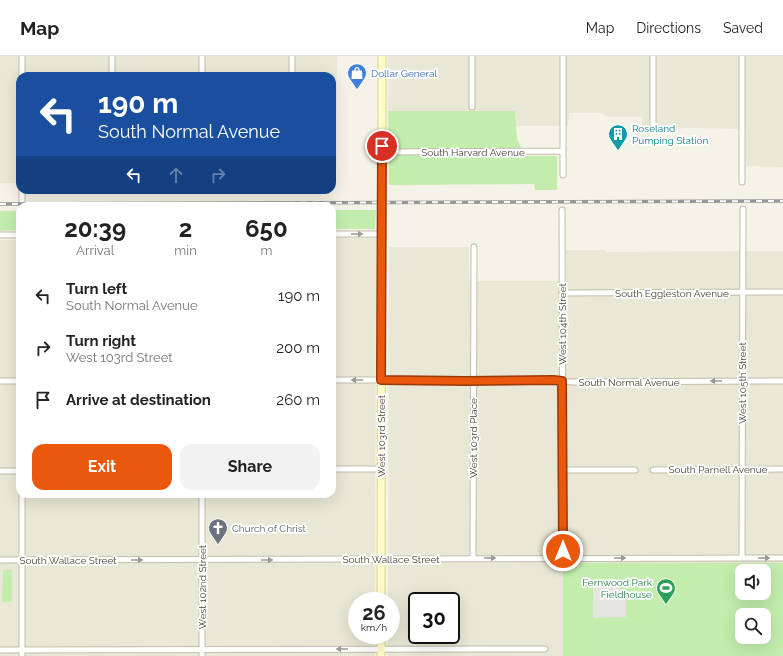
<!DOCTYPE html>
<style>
body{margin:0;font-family:Raleway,sans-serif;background:#f2f2f2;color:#222;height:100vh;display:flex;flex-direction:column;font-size:15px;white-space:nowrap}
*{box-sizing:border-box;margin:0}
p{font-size:13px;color:#767676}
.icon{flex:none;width:22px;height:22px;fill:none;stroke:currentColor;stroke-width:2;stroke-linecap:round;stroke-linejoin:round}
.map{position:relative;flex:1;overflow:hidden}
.panel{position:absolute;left:16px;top:146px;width:320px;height:296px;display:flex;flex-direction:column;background:#fff;border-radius:12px;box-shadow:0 4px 16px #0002}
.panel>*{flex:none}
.banner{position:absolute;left:16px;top:16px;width:320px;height:122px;border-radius:12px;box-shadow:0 4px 16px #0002;background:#1a4fa0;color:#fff;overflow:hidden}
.fabs{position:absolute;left:735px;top:508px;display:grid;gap:8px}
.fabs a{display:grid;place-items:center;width:36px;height:36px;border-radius:8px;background:#fff;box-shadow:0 4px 16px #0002;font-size:20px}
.speed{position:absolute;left:348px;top:536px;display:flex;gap:8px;font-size:20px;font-weight:700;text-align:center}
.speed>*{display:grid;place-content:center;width:52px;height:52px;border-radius:50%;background:#fff;box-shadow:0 4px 16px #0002;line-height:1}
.speed small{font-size:10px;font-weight:400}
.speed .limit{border:2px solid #111;border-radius:6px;background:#fff;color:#111}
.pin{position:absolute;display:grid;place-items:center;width:34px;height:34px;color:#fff;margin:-17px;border:2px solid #fff;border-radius:50%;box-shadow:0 1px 4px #0007}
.me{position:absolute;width:44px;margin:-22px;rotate:0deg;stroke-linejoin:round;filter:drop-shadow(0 0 3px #0008)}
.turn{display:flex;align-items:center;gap:14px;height:84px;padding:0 16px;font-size:18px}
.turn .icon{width:52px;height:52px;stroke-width:2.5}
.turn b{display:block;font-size:28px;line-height:34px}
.lanes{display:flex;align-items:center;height:38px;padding:0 16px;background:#0003;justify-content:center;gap:20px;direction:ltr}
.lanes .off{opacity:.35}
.eta{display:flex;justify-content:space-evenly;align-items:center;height:68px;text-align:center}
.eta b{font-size:24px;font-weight:700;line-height:28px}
.primary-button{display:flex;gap:8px;margin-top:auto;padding:8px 16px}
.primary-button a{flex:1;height:46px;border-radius:12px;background:#ea580c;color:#fff;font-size:16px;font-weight:700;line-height:46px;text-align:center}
.primary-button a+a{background:#f2f2f2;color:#222}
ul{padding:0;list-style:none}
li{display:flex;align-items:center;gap:12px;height:52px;padding:0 16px}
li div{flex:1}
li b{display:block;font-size:15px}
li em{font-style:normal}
header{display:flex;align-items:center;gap:24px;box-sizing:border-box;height:56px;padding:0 20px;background:#fff;border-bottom:1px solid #e0e0e0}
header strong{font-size:19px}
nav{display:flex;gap:22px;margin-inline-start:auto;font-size:14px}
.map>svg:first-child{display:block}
.residential{fill:#e9e7d5;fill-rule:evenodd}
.green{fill:#c3edac;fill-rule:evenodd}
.parking{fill:#e6e4df}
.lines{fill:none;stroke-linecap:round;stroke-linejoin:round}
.minor-casing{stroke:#c1bea9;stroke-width:7}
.secondary-casing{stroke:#d9d493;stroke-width:9}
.minor{stroke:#fff;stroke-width:5}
.secondary{stroke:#fffcc7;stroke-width:7}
.rail-casing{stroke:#979797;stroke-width:3.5}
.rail{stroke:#fff;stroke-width:2;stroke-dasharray:6;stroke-linecap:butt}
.oneway{fill:#9b9990}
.route-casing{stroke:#983908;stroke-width:10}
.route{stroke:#ea580c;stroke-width:7}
.labels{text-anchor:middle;stroke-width:3.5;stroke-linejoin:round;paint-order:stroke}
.shop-label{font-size:10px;fill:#366cbe;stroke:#fff;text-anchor:start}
.culture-label{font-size:10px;fill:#0d838f;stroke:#fff;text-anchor:start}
.street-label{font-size:10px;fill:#494535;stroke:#fff}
.worship-label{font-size:10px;fill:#5b616d;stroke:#fff;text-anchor:start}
.leisure-label{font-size:10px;fill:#27864d;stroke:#fff;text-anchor:end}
</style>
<header>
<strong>Map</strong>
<nav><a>Map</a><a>Directions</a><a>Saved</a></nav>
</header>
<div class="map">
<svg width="783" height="600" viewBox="0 0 783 600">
<rect width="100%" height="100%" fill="#f5f3e7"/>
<path class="residential" d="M0 0H337L336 126H332V20H20V127H0Z
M388 0H783V111L746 110V73L642 71V61H608L600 57H569L568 70H515V56L388 55Z
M332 182H376L375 545H357V579H375V600H0V184H20V438H332Z
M389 191H469V225H566V194H606V196L783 195V600H388V579H391V545H388ZM742 515H764V537H742ZM417 545H451V579H417ZM742 559H764V581H742Z"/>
<path class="green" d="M388 55H515L517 83 525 100H557V134H535L534 128 389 129Z
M332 154H376L375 173H332Z
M0 155H17V174L0 175Z
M563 507H783V600H563ZM742 515H764V537H742ZM742 559H764V581H742Z
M3 514H12V546H2Z"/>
<path class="parking" d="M593 531H620V539H626V561L593 562Z"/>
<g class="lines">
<g class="minor-casing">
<path id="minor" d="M472 0V51
M563 0V119
M653 0V69
M22 20V0
M112 20V0
M202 20V0
M292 20V0
M382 96 563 95
M742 126V0
M22 150V134
M562 154 563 502
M332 178H381
M0 179H20
M562 237 783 236
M332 324H553L572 326 783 325
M0 325H20
M332 413H381
M562 414H635
M653 414 783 413
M0 415H20
M22 438V600
M202 438V600
M473 502 474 191
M742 502 743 153
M0 504 783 502
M0 594 545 593"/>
</g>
<g class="secondary-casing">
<path id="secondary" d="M381 545 382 0
M381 600V579"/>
</g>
<use href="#minor" class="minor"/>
<use href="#secondary" class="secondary"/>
<g class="rail-casing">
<path id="rail" d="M0 148 783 145"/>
</g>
<use href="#rail" class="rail"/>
</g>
<defs><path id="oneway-solid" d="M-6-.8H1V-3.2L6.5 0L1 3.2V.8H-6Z"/></defs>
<g class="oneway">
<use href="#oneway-solid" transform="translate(357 178)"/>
<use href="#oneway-solid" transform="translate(357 324) rotate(180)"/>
<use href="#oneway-solid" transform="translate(716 325) rotate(180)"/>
<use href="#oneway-solid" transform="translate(490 502)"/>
<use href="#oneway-solid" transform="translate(620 502)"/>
<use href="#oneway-solid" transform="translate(764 502)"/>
<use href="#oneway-solid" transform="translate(137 504)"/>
<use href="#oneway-solid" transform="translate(267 504)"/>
<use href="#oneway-solid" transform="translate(342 593) rotate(180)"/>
</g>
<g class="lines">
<g class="route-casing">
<path id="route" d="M382 90 381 324 466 325 553 324 562 325 563 495"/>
</g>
<use href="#route" class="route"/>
</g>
<defs>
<g id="shop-pin" transform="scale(1)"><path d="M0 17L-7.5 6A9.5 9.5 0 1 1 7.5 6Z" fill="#3f7fe0" stroke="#fff"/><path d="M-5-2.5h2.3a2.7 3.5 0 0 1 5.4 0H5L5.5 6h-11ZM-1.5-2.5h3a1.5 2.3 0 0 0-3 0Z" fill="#fff"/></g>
<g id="building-pin" transform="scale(1)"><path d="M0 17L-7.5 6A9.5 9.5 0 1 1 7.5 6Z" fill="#0f9aa8" stroke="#fff"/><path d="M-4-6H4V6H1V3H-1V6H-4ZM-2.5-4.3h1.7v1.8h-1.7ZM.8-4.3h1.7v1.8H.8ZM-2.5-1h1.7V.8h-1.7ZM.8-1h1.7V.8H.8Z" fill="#fff"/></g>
<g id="church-pin" transform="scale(1)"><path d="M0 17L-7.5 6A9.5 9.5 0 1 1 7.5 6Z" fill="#6b7280" stroke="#fff"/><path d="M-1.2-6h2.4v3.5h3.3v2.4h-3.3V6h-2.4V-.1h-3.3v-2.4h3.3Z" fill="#fff"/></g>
<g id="stadium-pin" transform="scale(1)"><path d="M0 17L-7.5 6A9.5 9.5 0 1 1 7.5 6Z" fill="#2e9e5b" stroke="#fff"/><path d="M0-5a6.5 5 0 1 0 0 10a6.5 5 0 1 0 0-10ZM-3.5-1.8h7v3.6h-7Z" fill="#fff"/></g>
</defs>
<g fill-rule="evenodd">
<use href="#shop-pin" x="357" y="17"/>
<use href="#building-pin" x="618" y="78"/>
<use href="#church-pin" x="218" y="472"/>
<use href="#stadium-pin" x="666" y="532"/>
</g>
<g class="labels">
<g class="shop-label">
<text x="371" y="21">Dollar General</text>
</g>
<g class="culture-label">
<text x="632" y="76">Roseland<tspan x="632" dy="12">Pumping Station</tspan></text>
</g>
<g class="street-label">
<text x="473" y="100">South Harvard Avenue</text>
<text x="672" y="241">South Eggleston Avenue</text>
<text transform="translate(562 268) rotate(-90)" y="4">West 104th Street</text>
<text x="629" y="330">South Normal Avenue</text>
<text transform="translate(742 327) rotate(-90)" y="4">West 105th Street</text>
<text transform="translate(381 380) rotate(-90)" y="4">West 103rd Street</text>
<text transform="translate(473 382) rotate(-90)" y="4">West 103rd Place</text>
<text x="718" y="417">South Parnell Avenue</text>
<text x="391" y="507">South Wallace Street</text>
<text x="68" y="508">South Wallace Street</text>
<text transform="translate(202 531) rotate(-90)" y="4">West 102nd Street</text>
</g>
<g class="worship-label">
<text x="232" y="476">Church of Christ</text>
</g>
<g class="leisure-label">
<text x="652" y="530">Fernwood Park<tspan x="652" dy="12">Fieldhouse</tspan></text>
</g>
</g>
</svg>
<div class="fabs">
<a><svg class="icon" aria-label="sound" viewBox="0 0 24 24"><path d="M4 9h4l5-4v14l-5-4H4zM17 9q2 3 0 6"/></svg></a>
<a><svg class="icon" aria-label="search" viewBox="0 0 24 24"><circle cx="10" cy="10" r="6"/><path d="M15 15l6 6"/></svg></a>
</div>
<div class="speed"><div>26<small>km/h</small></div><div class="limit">30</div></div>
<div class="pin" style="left:382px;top:90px;background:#d93025"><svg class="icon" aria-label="arrive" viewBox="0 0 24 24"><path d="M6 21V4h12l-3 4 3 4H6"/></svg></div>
<svg class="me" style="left:563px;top:495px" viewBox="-20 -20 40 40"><circle r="17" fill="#ea580c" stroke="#fff" stroke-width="3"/><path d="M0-11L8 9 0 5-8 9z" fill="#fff"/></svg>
<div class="banner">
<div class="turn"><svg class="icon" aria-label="left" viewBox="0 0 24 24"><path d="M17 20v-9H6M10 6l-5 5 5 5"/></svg><div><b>190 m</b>South Normal Avenue</div></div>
<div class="lanes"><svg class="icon" aria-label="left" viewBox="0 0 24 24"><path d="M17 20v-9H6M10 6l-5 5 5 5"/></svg><svg class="icon off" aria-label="ahead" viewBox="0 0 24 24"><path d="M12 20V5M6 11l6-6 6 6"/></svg><svg class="icon off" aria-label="right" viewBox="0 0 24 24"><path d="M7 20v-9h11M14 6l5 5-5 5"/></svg></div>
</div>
<section class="panel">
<div class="eta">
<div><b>20:39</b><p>Arrival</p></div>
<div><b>2</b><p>min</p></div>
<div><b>650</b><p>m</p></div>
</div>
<ul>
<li><svg class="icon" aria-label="left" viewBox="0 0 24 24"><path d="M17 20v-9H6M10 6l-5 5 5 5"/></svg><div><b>Turn left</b><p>South Normal Avenue</p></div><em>190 m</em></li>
<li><svg class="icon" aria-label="right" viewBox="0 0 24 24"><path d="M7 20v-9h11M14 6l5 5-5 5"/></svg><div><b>Turn right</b><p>West 103rd Street</p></div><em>200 m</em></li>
<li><svg class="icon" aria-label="arrive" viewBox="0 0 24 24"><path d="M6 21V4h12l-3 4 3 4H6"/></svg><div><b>Arrive at destination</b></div><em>260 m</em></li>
</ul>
<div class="primary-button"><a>Exit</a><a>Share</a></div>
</section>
</div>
